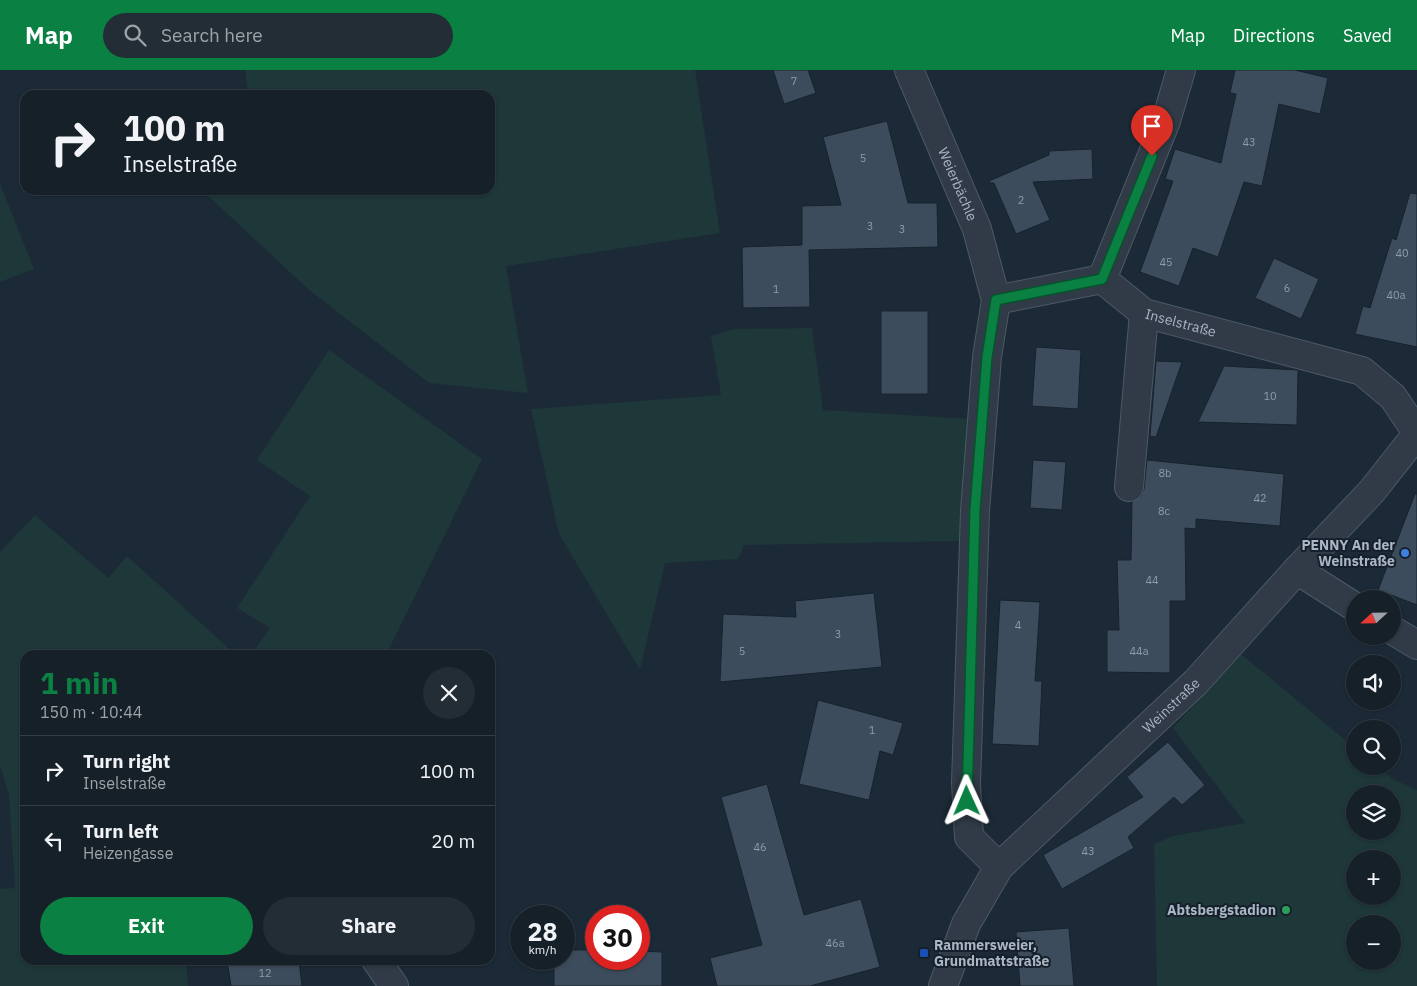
<!DOCTYPE html>
<meta charset="utf-8">
<style>
body{margin:0;font-family:"IBM Plex Sans",sans-serif;background:#222d35;color:#f1f3f6;height:100vh;display:flex;flex-direction:column;font-size:19px;white-space:nowrap}
*{box-sizing:border-box;margin:0}
p{font-size:16px;color:#9da3a8}
.icon{flex:none;width:28px;height:28px;fill:none;stroke:currentColor;stroke-width:2;stroke-linecap:round;stroke-linejoin:round}
.map{position:relative;flex:1;overflow:hidden}
.side{position:absolute;left:20px;top:580px;width:475px;height:315px;display:flex;flex-direction:column;background:#152029;border-radius:15px;box-shadow:0 1px 4px #0004,0 0 0 1px #343e46}
.side>*{flex:none}
.hud{position:absolute;left:20px;top:20px;width:475px;height:105px;border-radius:15px;box-shadow:0 1px 4px #0004,0 0 0 1px #343e46;background:#152029;color:#f1f3f6;overflow:hidden}
.needle{width:32px;rotate:248deg}
.fabs{position:absolute;left:1346px;top:520px;display:grid;gap:10px}
.fabs a{display:grid;place-items:center;width:55px;height:55px;border-radius:50%;background:#152029;box-shadow:0 1px 4px #0004,0 0 0 1px #343e46;font-size:25px}
.speed{position:absolute;left:510px;top:835px;display:flex;gap:10px;font-size:25px;font-weight:700;text-align:center}
.speed>*{display:grid;place-content:center;width:65px;height:65px;border-radius:50%;background:#152029;box-shadow:0 1px 4px #0004,0 0 0 1px #343e46;line-height:1}
.speed small{font-size:12px;font-weight:400}
.speed .limit{border:8px solid #d22;background:#fff;color:#111}
.pin{position:absolute;display:grid;place-items:center;width:42px;height:42px;color:#fff;margin:-51px -21px;border-radius:50% 50% 50% 0;rotate:-45deg;box-shadow:0 0 5px #0007}
.pin .icon{rotate:45deg}
.me{position:absolute;width:55px;margin:-28px;rotate:359deg;stroke-linejoin:round;filter:drop-shadow(0 0 4px #0008)}
.turn{display:flex;align-items:center;gap:18px;height:105px;padding:0 20px;font-size:22px}
.turn .icon{width:65px;height:65px;stroke-width:2.5}
.turn b{display:block;font-size:35px;line-height:42px}
.round{display:grid;place-items:center;flex:none;width:52px;height:52px;border-radius:26px;background:#222d35}
.head{display:flex;align-items:center;justify-content:space-between;height:85px;padding:0 20px}
h1{font-size:30px;font-weight:700;line-height:38px;color:#0b8043}
.button{display:flex;gap:10px;margin-top:auto;padding:10px 20px}
.button a{flex:1;height:58px;border-radius:30px;background:#0b8043;color:#fff;font-size:20px;font-weight:700;line-height:58px;text-align:center}
.button a+a{background:#222d35;color:#f1f3f6}
ul{padding:0;list-style:none}
li{display:flex;align-items:center;gap:15px;height:70px;padding:0 20px;border-top:1px solid #343e46}
li div{flex:1}
li b{display:block;font-size:19px}
li em{font-style:normal}
header{display:flex;align-items:center;gap:30px;box-sizing:border-box;height:70px;padding:0 25px;background:#0b8043;color:#fff}
header strong{font-size:24px}
nav{display:flex;gap:28px;margin-inline-start:auto;font-size:18px}
.search{width:350px;height:45px;background:#222d35;display:flex;align-items:center;gap:12px;box-sizing:border-box;padding:0 18px;border-radius:28px;color:#9da3a8;font-size:19px}
.map>svg:first-child{display:block}
.green{fill:#1e3738;fill-rule:evenodd}
.building{fill:#3d4c5c;stroke:#18222d}
.lines{fill:none;stroke-linecap:round;stroke-linejoin:round}
.minor-casing{stroke:#4d5965;stroke-width:30}
.minor{stroke:#303b47;stroke-width:28}
.route-casing{stroke:#07532c;stroke-width:12}
.route{stroke:#0b8043;stroke-width:9}
.shop-dot{fill:#3f7fe0;stroke:#16202b;stroke-width:2}
.leisure-dot{fill:#2e9e5b;stroke:#16202b;stroke-width:2}
.transit-dot{fill:#1a4fb4;stroke:#16202b;stroke-width:2}
.labels{text-anchor:middle;stroke-width:4;stroke-linejoin:round;paint-order:stroke}
.number-label{font-size:11px;fill:#8e9cab}
.street-label{font-size:14px;fill:#a9b6c5;stroke:#16202b}
.poi-label{font-size:14px;font-weight:bold;fill:#a9b6c5;stroke:#16202b;text-anchor:end}
</style>
<header>
<strong>Map</strong>
<div class="search"><svg class="icon" aria-label="search" viewBox="0 0 24 24"><circle cx="10" cy="10" r="6"/><path d="M15 15l6 6"/></svg>Search here</div>
<nav><a>Map</a><a>Directions</a><a>Saved</a></nav>
</header>
<div class="map">
<svg width="1417" height="916" viewBox="0 0 1417 916">
<rect width="100%" height="100%" fill="#1c2a37"/>
<path class="green" d="M245 0H695L720 163 506 196 528 323 429 313 308 219 204 122 211 120H490V25H248Z
M0 114 34 199 0 212Z
M812 258 823 340 972 349 960 471 744 475 738 489 665 493 640 600 559 464 531 339 721 325 711 266 734 259Z
M329 280 482 389 386 585H251L270 558 237 538 310 426 257 390Z
M35 445 108 508 127 486 236 585H25V890H186L188 916H0V819L15 818 9 725 0 695V482Z
M1241 584 1355 678V696H1377L1393 709 1417 720V916H1157L1154 774 1173 766 1245 753 1173 658ZM1355 724H1392V761H1355ZM1355 789H1392V826H1355ZM1355 854H1392V891H1355Z"/>
<path class="building" d="M773 0H808L816 23 784 34Z
M1235 0H1295L1328 8 1320 44 1279 34 1262 116 1244 112 1218 187 1193 178 1179 216 1140 202 1173 111 1165 109 1175 79 1221 93 1236 24 1230 23Z
M887 51 908 133H937L938 177 809 180 810 237 743 238 742 177 802 175V136L841 135 823 67Z
M1092 79 1093 109 1033 112 1050 150 1016 164 994 113H990L989 111 1049 85V81Z
M1410 123 1417 124V277L1355 264 1363 236 1370 238 1392 168 1396 170Z
M1274 188 1319 209 1301 249 1255 228Z
M881 241H928V324H881Z
M1036 277 1081 280 1078 339 1032 336Z
M1156 291 1182 292 1156 367 1150 366Z
M1224 296 1298 300 1297 355 1198 352Z
M1033 390 1066 392 1062 440 1030 438Z
M1147 390 1284 404 1280 456 1196 449V459L1185 458 1186 531H1170V603L1107 602V560H1119L1117 490H1131L1132 432 1141 426 1144 419Z
M1415 424H1417V535L1378 520Z
M874 523 882 597 720 612 723 544 796 547 795 531Z
M1000 530 1040 532 1035 611H1042L1039 676 992 674Z
M818 630 903 653 893 685 880 681 869 730 799 714Z
M1168 672 1205 715 1182 735 1174 727 1128 767 1134 778 1062 819 1043 785 1143 727 1127 707Z
M767 714 804 845 861 829 880 897 810 916H717L710 888 762 875 721 727Z
M1069 858 1074 916H1020L1016 862Z
M564 880H596V889H639V881L662 882V916H554V889H564Z
M227 890H299L302 916H231Z"/>
<g class="lines">
<g class="minor-casing">
<g id="minor">
<path id="s1" d="M909 0 977 159 996 230 987 287 975 441 966 713 969 767 999 797"/>
<path d="M1102 209 1166 51 1181 0"/>
<path id="s2" d="M996 230 1102 209 1144 243 1362 301 1393 327 1417 363"/>
<path d="M1129 417 1144 243"/>
<path d="M1297 500 1355 537"/>
<path d="M1392 560 1417 575"/>
<path d="M376 890 394 916"/>
<path id="s3" d="M943 916 966 854 999 797 1196 612 1297 500 1372 421 1417 364"/>
</g>
</g>
<use href="#minor" class="minor"/>
</g>
<g class="lines">
<g class="route-casing">
<path id="route" d="M967 731 975 440 987 287 996 230 1102 209 1152 86"/>
</g>
<use href="#route" class="route"/>
</g>
<circle class="shop-dot" cx="1405" cy="483" r="5"/>
<circle class="leisure-dot" cx="1286" cy="840" r="5"/>
<rect class="transit-dot" x="919" y="878" width="10" height="10" rx="2.5"/>
<g class="labels">
<g class="number-label">
<text x="794" y="15">7</text>
<text x="1249" y="76">43</text>
<text x="863" y="92">5</text>
<text x="1021" y="134">2</text>
<text x="870" y="160">3</text>
<text x="902" y="163">3</text>
<text x="1402" y="187">40</text>
<text x="1166" y="196">45</text>
<text x="1287" y="222">6</text>
<text x="776" y="223">1</text>
<text x="1396" y="229">40a</text>
<text x="1270" y="330">10</text>
<text x="1165" y="407">8b</text>
<text x="1260" y="432">42</text>
<text x="1164" y="445">8c</text>
<text x="1152" y="514">44</text>
<text x="1018" y="559">4</text>
<text x="838" y="568">3</text>
<text x="742" y="585">5</text>
<text x="1139" y="585">44a</text>
<text x="872" y="664">1</text>
<text x="760" y="781">46</text>
<text x="1088" y="785">43</text>
<text x="835" y="877">46a</text>
<text x="265" y="907">12</text>
</g>
<g class="street-label">
<text dy="5" stroke="none"><textPath href="#s1" startOffset="124">Weierbächle</textPath></text>
<text dy="5" stroke="none"><textPath href="#s2" startOffset="200">Inselstraße</textPath></text>
<text dy="5" stroke="none"><textPath href="#s3" startOffset="368">Weinstraße</textPath></text>
</g>
<g class="poi-label">
<text x="1395" y="480">PENNY An der<tspan x="1395" dy="16">Weinstraße</tspan></text>
<text x="1276" y="845">Abtsbergstadion</text>
<text x="934" y="880" text-anchor="start">Rammersweier,<tspan x="934" dy="16">Grundmattstraße</tspan></text>
</g>
</g>
</svg>
<div class="fabs">
<a><svg class="needle" viewBox="-14 -14 28 28"><path d="M0-13l5 13h-10z" fill="#e53935"/><path d="M0 13l5-13h-10z" fill="#9da3a8"/></svg></a>
<a><svg class="icon" aria-label="sound" viewBox="0 0 24 24"><path d="M4 9h4l5-4v14l-5-4H4zM17 9q2 3 0 6"/></svg></a>
<a><svg class="icon" aria-label="search" viewBox="0 0 24 24"><circle cx="10" cy="10" r="6"/><path d="M15 15l6 6"/></svg></a>
<a><svg class="icon" aria-label="layers" viewBox="0 0 24 24"><path d="M12 4l9 5-9 5-9-5zM3 14l9 5 9-5"/></svg></a>
<a>+</a>
<a>−</a>
</div>
<div class="speed"><div>28<small>km/h</small></div><div class="limit">30</div></div>
<div class="pin" style="left:1152px;top:86px;background:#d93025"><svg class="icon" aria-label="arrive" viewBox="0 0 24 24"><path d="M6 21V4h12l-3 4 3 4H6"/></svg></div>
<svg class="me" style="left:967px;top:731px" viewBox="-20 -20 40 40"><path d="M0-17L14 15 0 8-14 15z" fill="#0b8043" stroke="#fff" stroke-width="4"/></svg>
<div class="hud">
<div class="turn"><svg class="icon" aria-label="right" viewBox="0 0 24 24"><path d="M7 20v-9h11M14 6l5 5-5 5"/></svg><div><b>100 m</b>Inselstraße</div></div>
</div>
<section class="side">
<div class="head"><div><h1>1 min</h1><p>150 m · 10:44</p></div><a class="round"><svg class="icon" aria-label="close" viewBox="0 0 24 24"><path d="M6 6l12 12M18 6L6 18"/></svg></a></div>
<ul>
<li><svg class="icon" aria-label="right" viewBox="0 0 24 24"><path d="M7 20v-9h11M14 6l5 5-5 5"/></svg><div><b>Turn right</b><p>Inselstraße</p></div><em>100 m</em></li>
<li><svg class="icon" aria-label="left" viewBox="0 0 24 24"><path d="M17 20v-9H6M10 6l-5 5 5 5"/></svg><div><b>Turn left</b><p>Heizengasse</p></div><em>20 m</em></li>
</ul>
<div class="button"><a>Exit</a><a>Share</a></div>
</section>
</div>
